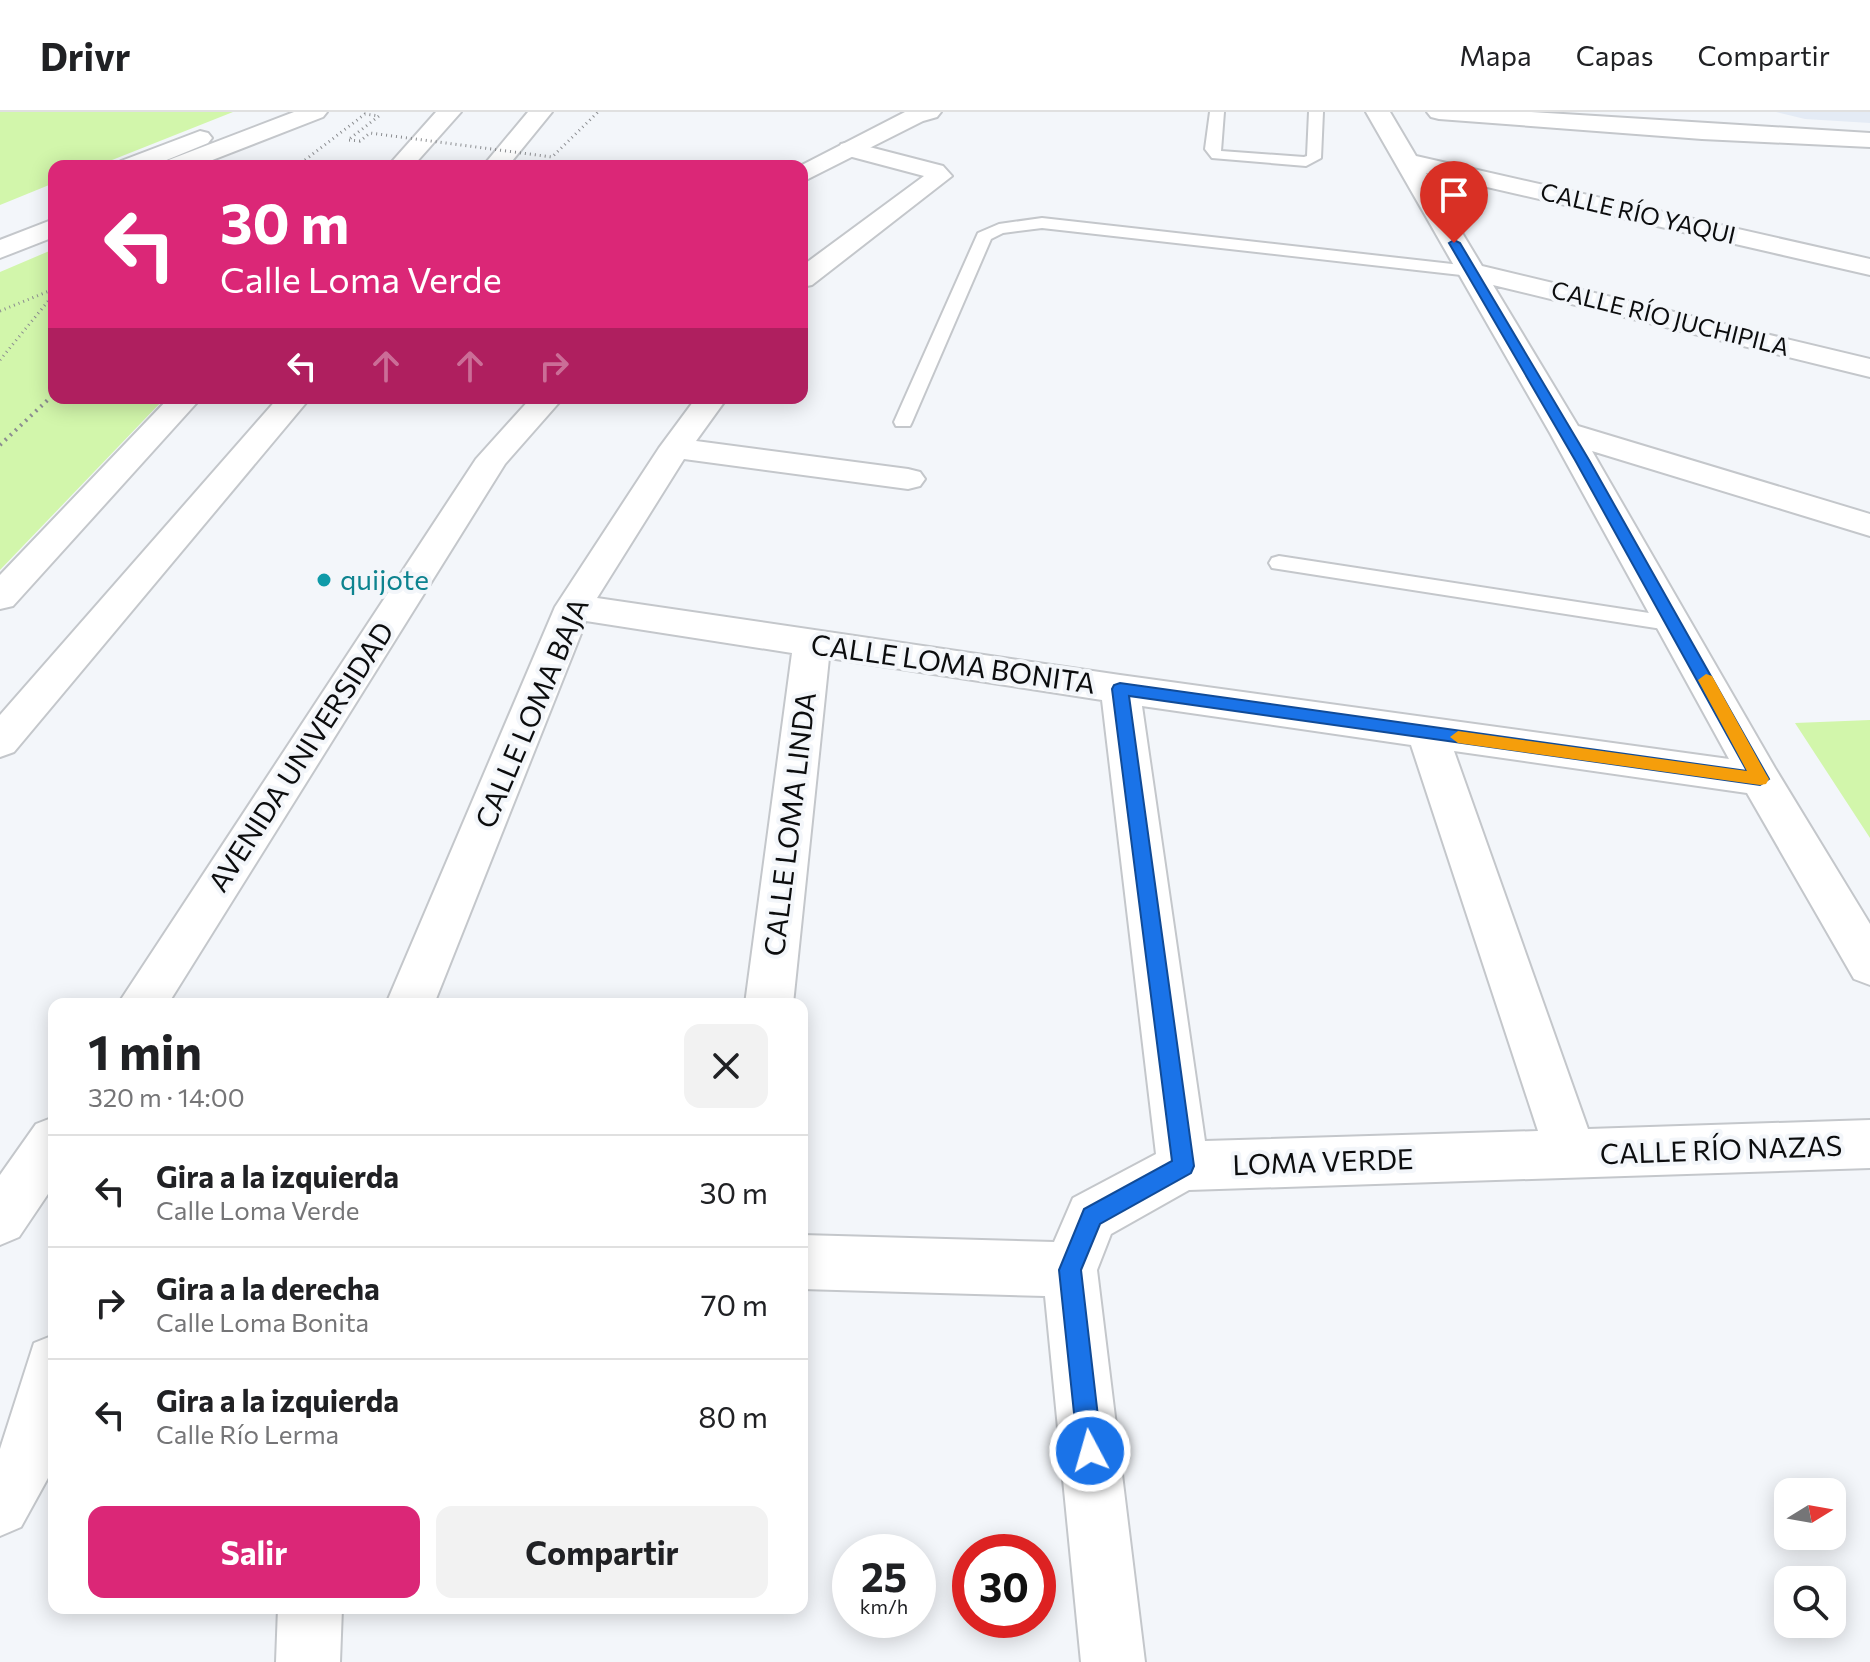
<!DOCTYPE html>
<html lang="es">
<meta charset="utf-8">
<style>
body{margin:0;font-family:Commissioner,sans-serif;background:#f2f2f2;color:#202124;height:100vh;display:flex;flex-direction:column;font-size:30px;white-space:nowrap}
*{box-sizing:border-box;margin:0}
p{font-size:26px;color:#757577}
.icon{flex:none;width:44px;height:44px;fill:none;stroke:currentColor;stroke-width:2;stroke-linecap:round;stroke-linejoin:round}
.map{position:relative;flex:1;overflow:hidden}
.panel{position:absolute;left:48px;top:886px;width:760px;height:616px;display:flex;flex-direction:column;background:#fff;border-radius:16px;box-shadow:0 4px 20px #0003}
.panel>*{flex:none}
.banner{position:absolute;left:48px;top:48px;width:760px;height:244px;border-radius:16px;box-shadow:0 4px 20px #0003;background:#db2777;color:#fff;overflow:hidden}
.needle{width:52px;rotate:79deg}
.tools{position:absolute;left:1774px;top:1366px;display:grid;gap:16px}
.tools a{display:grid;place-items:center;width:72px;height:72px;border-radius:16px;background:#fff;box-shadow:0 4px 20px #0003;font-size:40px}
.speed{position:absolute;left:832px;top:1422px;display:flex;gap:16px;font-size:40px;font-weight:700;text-align:center}
.speed>*{display:grid;place-content:center;width:104px;height:104px;border-radius:50%;background:#fff;box-shadow:0 4px 20px #0003;line-height:1}
.speed small{font-size:20px;font-weight:400}
.speed .limit{border:12px solid #d22;background:#fff;color:#111}
.pin{position:absolute;display:grid;place-items:center;width:68px;height:68px;color:#fff;margin:-82px -34px;border-radius:50% 50% 50% 0;rotate:-45deg;box-shadow:0 0 8px #0007}
.pin .icon{rotate:45deg}
.me{position:absolute;width:88px;margin:-44px;rotate:354deg;stroke-linejoin:round;filter:drop-shadow(0 0 6px #0008)}
.turn{display:flex;align-items:center;gap:28px;height:168px;padding:0 40px;font-size:36px}
.turn .icon{width:104px;height:104px;stroke-width:2.5}
.turn b{display:block;font-size:56px;line-height:68px}
.lanes{display:flex;align-items:center;height:76px;padding:0 40px;background:#0003;justify-content:center;gap:40px;direction:ltr}
.lanes .off{opacity:.35}
.round{display:grid;place-items:center;flex:none;width:84px;height:84px;border-radius:16px;background:#f2f2f2}
.summary{display:flex;align-items:center;justify-content:space-between;height:136px;padding:0 40px}
h1{font-size:48px;font-weight:700;line-height:60px}
.primary-button{display:flex;gap:16px;margin-top:auto;padding:16px 40px}
.primary-button a{flex:1;height:92px;border-radius:16px;background:#db2777;color:#fff;font-size:32px;font-weight:700;line-height:92px;text-align:center}
.primary-button a+a{background:#f2f2f2;color:#202124}
ul{padding:0;list-style:none}
li{display:flex;align-items:center;gap:24px;height:112px;padding:0 40px;border-top:2px solid #e0e0e0}
li div{flex:1}
li b{display:block;font-size:30px}
li em{font-style:normal}
header{display:flex;align-items:center;gap:48px;box-sizing:border-box;height:112px;padding:0 40px;background:#fff;border-bottom:2px solid #e0e0e0}
header strong{font-size:38px}
nav{display:flex;gap:44px;margin-inline-start:auto;font-size:28px}
.map>svg:first-child{display:block}
.built{fill:#e4ebf5}
.green{fill:#d2f6ab}
.lines{fill:none;stroke-linecap:round;stroke-linejoin:round}
.lane-casing{stroke:#c4c7cb;stroke-width:4}
.street-casing{stroke:#c4c7cb;stroke-width:4}
.secondary-casing{stroke:#c4c7cb;stroke-width:4}
.primary-casing{stroke:#c4c7cb;stroke-width:4}
.path-far1{stroke:#8b8d90;stroke-width:3;stroke-dasharray:1 4;stroke-linecap:butt}
.path{stroke:#8b8d90;stroke-width:4;stroke-dasharray:2 5;stroke-linecap:butt}
.lane{fill:#fff;fill-rule:evenodd}
.street{fill:#fff;fill-rule:evenodd}
.secondary{fill:#fff;fill-rule:evenodd}
.primary{fill:#fff;fill-rule:evenodd}
.path-bridge{stroke:#8b8d90;stroke-width:3;stroke-dasharray:1 4;stroke-linecap:butt}
.route{fill:#1a73e8;stroke:#114b97;stroke-width:2}
.slow{fill:#f59e0b}
.culture-dot{fill:#0f9aa8;stroke:#f3f6fa;stroke-width:3}
.labels{text-anchor:middle;stroke-width:8;stroke-linejoin:round;paint-order:stroke}
.far-street-label{font-size:24px;fill:#0c0d0e;stroke:#f3f6fa}
.culture-label{font-size:28px;fill:#0d838f;stroke:#f3f6fa;text-anchor:start}
.street-label{font-size:28px;fill:#0c0d0e;stroke:#f3f6fa}
</style>
<header>
<strong>Drivr</strong>
<nav><a>Mapa</a><a>Capas</a><a>Compartir</a></nav>
</header>
<div class="map">
<svg width="1870" height="1550" viewBox="0 0 1870 1550">
<rect width="100%" height="100%" fill="#f3f6fa"/>
<path class="built" d="M1776 0H1870V11L1805 7Z"/>
<path class="green" d="M0 0H233L97 54H54V71L0 93Z
M54 137V286H165L0 458V160Z
M1870 608V726L1795 611Z"/>
<g class="lines">
<g class="lane-casing">
<path id="lane" d="M1210 0H1224L1221 39 1304 45 1307 44 1309 0H1323L1321 46 1306 54 1212 46 1205 37Z
M1042 106 1470 154 1478 159 1470 164 1042 116 1003 121 991 127 912 310 910 314H896L894 310 978 121 999 112Z
M1279 444 1675 505 1683 507 1686 512 1683 517 1675 519 1272 456 1269 451 1272 446Z"/>
</g>
<g class="street-casing">
<path id="street" d="M1366 0H1390L1416 44 1870 147V163L1426 61 1482 154 1870 247V265L1493 173 1578 314 1870 402V424L1592 339 1775 656 1870 812V873L1854 867 1747 681 1454 639 1588 1017 1870 1008V1056L1189 1078 1111 1122 1097 1158 1145 1550H1081L1045 1184 802 1177V1123L1054 1130 1073 1086 1156 1042 1102 588 829 546 793 892H745L792 541 586 509 434 892H386L555 495 659 336 696 286H727L696 329 908 357 920 360 925 367 920 374 908 377 684 347 597 486 1120 563 1729 647 1550 321ZM1142 594 1411 633 1538 1019 1205 1029Z
M1427 0H1531L1870 21V35L1702 27 1439 7 1431 5Z
M850 30 943 54 952 64 812 173 802 175V154L924 64 841 42 838 37 841 32Z
M54 1223V1355L21 1415 0 1424V1337L34 1231Z
M278 1496H342L340 1550H276Z"/>
</g>
<g class="secondary-casing">
<path id="secondary" d="M294 0H327L323 5 197 54H163L166 49Z
M905 0H941L937 5 923 9 802 70 800 54Z
M200 19 208 21 212 26 208 31 152 54H118L121 49Z
M54 107V125L0 146V128Z
M531 286H563L505 352 168 892H118L476 347Z
M54 1005V1073L19 1125 0 1133V1063L36 1012Z"/>
</g>
<g class="primary-casing">
<path id="primary" d="M436 0H461L413 54H388Z
M528 0H552L508 54H483Z
M169 286H201L13 494 0 497V463Z
M278 286H310L14 640 0 645V603Z"/>
</g>
<path class="path-far1" d="M299 54 305 48
M0 199 54 177
M0 248 54 182"/>
<path class="path" d="M0 333 54 282"/>
<use href="#lane" class="lane"/>
<use href="#street" class="street"/>
<use href="#secondary" class="secondary"/>
<use href="#primary" class="primary"/>
<path class="path-bridge" d="M305 48 365 2 379 4 348 28 360 29 370 21 552 45 598 0"/>
</g>
<path class="route" d="M1454 128 1460 131 1589 348 1769 667 1760 673 1129 584 1194 1054 1191 1061 1100 1112 1081 1158 1102 1339 1098 1348 1090 1351 1081 1348 1078 1339 1059 1158 1084 1097 1172 1049 1112 577 1114 573 1120 571 1747 659 1575 348 1449 131Z"/>
<path class="slow" d="M1706 562 1712 564 1766 662 1769 667 1766 672 1760 673 1458 631 1450 625 1458 619 1747 659 1698 568Z"/>
<circle class="culture-dot" cx="324" cy="468" r="8"/>
<g class="labels">
<g class="far-street-label">
<text transform="translate(1638 102) rotate(13)" y="8">CALLE RÍO YAQUI</text>
<text transform="translate(1670 207) rotate(14)" y="8">CALLE RÍO JUCHIPILA</text>
</g>
<g class="culture-label">
<text x="340" y="478">quijote</text>
</g>
<g class="street-label">
<text transform="translate(953 552) rotate(8)" y="10">CALLE LOMA BONITA</text>
<text transform="translate(532 601) rotate(-67)" y="10">CALLE LOMA BAJA</text>
<text transform="translate(301 645) rotate(-57)" y="10">AVENIDA UNIVERSIDAD</text>
<text transform="translate(790 712) rotate(-83)" y="10">CALLE LOMA LINDA</text>
<text transform="translate(1721 1038) rotate(-2)" y="10">CALLE RÍO NAZAS</text>
<text transform="translate(1323 1050) rotate(-2)" y="10">LOMA VERDE</text>
</g>
</g>
</svg>
<div class="tools">
<a><svg class="needle" viewBox="-14 -14 28 28"><path d="M0-13l5 13h-10z" fill="#e53935"/><path d="M0 13l5-13h-10z" fill="#757577"/></svg></a>
<a><svg class="icon" aria-label="search" viewBox="0 0 24 24"><circle cx="10" cy="10" r="6"/><path d="M15 15l6 6"/></svg></a>
</div>
<div class="speed"><div>25<small>km/h</small></div><div class="limit">30</div></div>
<div class="pin" style="left:1454px;top:131px;background:#d93025"><svg class="icon" aria-label="arrive" viewBox="0 0 24 24"><path d="M6 21V4h12l-3 4 3 4H6"/></svg></div>
<svg class="me" style="left:1090px;top:1339px" viewBox="-20 -20 40 40"><circle r="17" fill="#1a73e8" stroke="#fff" stroke-width="3"/><path d="M0-11L8 9 0 5-8 9z" fill="#fff"/></svg>
<div class="banner">
<div class="turn"><svg class="icon" aria-label="left" viewBox="0 0 24 24"><path d="M17 20v-9H6M10 6l-5 5 5 5"/></svg><div><b>30 m</b>Calle Loma Verde</div></div>
<div class="lanes"><svg class="icon" aria-label="left" viewBox="0 0 24 24"><path d="M17 20v-9H6M10 6l-5 5 5 5"/></svg><svg class="icon off" aria-label="ahead" viewBox="0 0 24 24"><path d="M12 20V5M6 11l6-6 6 6"/></svg><svg class="icon off" aria-label="ahead" viewBox="0 0 24 24"><path d="M12 20V5M6 11l6-6 6 6"/></svg><svg class="icon off" aria-label="right" viewBox="0 0 24 24"><path d="M7 20v-9h11M14 6l5 5-5 5"/></svg></div>
</div>
<section class="panel">
<div class="summary"><div><h1>1 min</h1><p>320 m · 14:00</p></div><a class="round"><svg class="icon" aria-label="close" viewBox="0 0 24 24"><path d="M6 6l12 12M18 6L6 18"/></svg></a></div>
<ul>
<li><svg class="icon" aria-label="left" viewBox="0 0 24 24"><path d="M17 20v-9H6M10 6l-5 5 5 5"/></svg><div><b>Gira a la izquierda</b><p>Calle Loma Verde</p></div><em>30 m</em></li>
<li><svg class="icon" aria-label="right" viewBox="0 0 24 24"><path d="M7 20v-9h11M14 6l5 5-5 5"/></svg><div><b>Gira a la derecha</b><p>Calle Loma Bonita</p></div><em>70 m</em></li>
<li><svg class="icon" aria-label="left" viewBox="0 0 24 24"><path d="M17 20v-9H6M10 6l-5 5 5 5"/></svg><div><b>Gira a la izquierda</b><p>Calle Río Lerma</p></div><em>80 m</em></li>
</ul>
<div class="primary-button"><a>Salir</a><a>Compartir</a></div>
</section>
</div>
